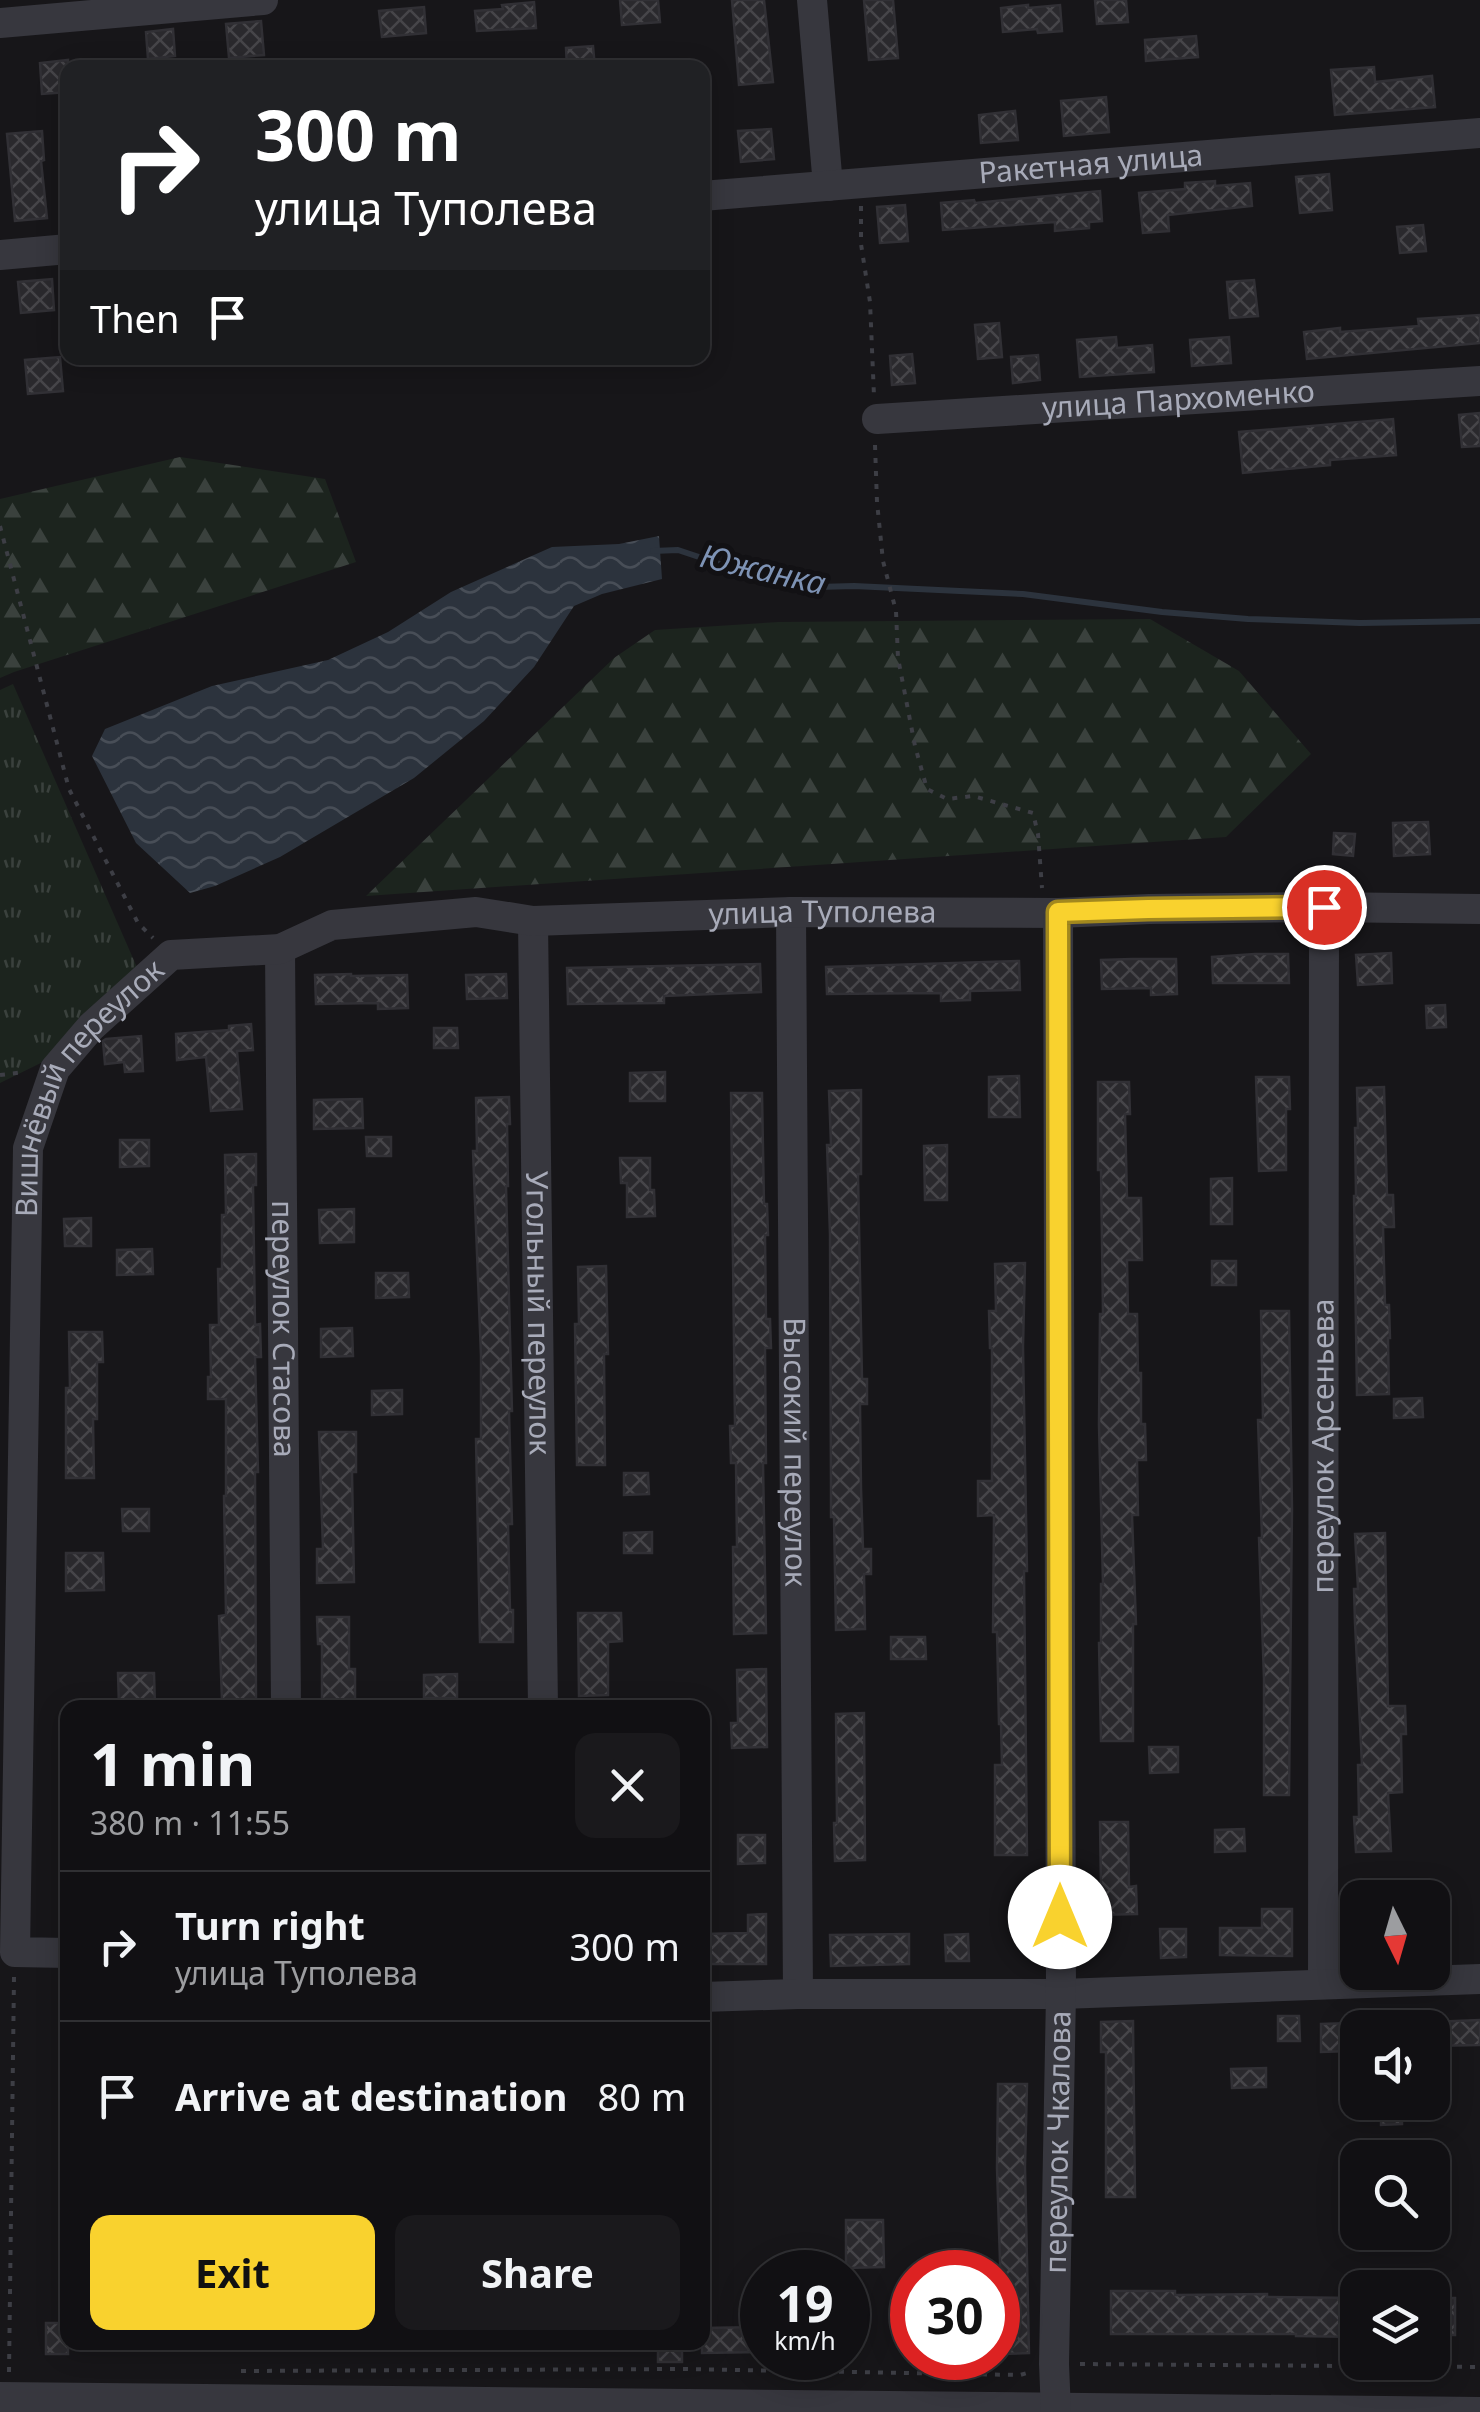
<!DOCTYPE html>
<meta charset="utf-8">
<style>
body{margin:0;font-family:"Noto Sans",sans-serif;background:#1a191c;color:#f1f3f6;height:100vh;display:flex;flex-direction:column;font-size:38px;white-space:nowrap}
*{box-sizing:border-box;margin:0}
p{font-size:32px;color:#9c9da0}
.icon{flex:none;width:55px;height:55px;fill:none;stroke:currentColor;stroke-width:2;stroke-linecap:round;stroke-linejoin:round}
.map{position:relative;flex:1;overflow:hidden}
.side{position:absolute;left:60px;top:1700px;width:650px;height:650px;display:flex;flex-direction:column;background:#111013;border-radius:20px;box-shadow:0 5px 25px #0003,0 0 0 2px #303033}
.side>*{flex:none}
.hud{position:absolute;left:60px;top:60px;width:650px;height:305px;border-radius:20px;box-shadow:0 5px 25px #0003,0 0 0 2px #303033;background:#202124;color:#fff;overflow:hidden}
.needle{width:65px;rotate:175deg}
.tools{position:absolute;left:1340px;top:1880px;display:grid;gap:20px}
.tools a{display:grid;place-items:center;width:110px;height:110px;border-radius:20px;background:#111013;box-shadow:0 5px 25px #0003,0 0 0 2px #303033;font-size:50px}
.speed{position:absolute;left:740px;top:2250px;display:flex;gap:20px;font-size:50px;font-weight:700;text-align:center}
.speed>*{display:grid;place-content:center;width:130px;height:130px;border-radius:50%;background:#111013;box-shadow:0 5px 25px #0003,0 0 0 2px #303033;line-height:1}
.speed small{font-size:25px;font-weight:400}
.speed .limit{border:15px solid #d22;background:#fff;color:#111}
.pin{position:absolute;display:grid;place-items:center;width:85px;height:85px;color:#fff;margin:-42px;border:5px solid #fff;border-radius:50%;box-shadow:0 2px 10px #0007}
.me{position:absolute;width:110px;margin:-55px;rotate:0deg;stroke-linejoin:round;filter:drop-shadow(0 0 8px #0008)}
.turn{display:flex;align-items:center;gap:35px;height:210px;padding:0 30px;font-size:45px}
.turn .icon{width:130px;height:130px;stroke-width:2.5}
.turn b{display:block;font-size:70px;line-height:85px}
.then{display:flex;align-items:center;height:95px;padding:0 30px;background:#0003;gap:20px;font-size:38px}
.round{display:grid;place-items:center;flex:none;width:105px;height:105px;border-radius:20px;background:#1a191c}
.overview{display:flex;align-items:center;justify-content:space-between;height:170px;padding:0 30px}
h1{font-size:60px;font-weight:700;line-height:75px}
.cta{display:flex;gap:20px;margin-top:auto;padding:20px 30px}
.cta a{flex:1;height:115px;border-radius:20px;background:#f9d22e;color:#111;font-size:40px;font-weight:700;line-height:115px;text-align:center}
.cta a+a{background:#1a191c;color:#f1f3f6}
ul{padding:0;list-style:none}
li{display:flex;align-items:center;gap:30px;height:150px;padding:0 30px;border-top:2px solid #303033}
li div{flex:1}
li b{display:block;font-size:38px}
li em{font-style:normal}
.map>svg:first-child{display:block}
.grass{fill:url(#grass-tufts)}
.forest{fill:url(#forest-firs)}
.water{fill:url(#water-waves)}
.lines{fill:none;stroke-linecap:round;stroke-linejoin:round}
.stream{stroke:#2c333d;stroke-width:6}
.building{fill:url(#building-cross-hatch);stroke:#313035;stroke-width:2.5}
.path{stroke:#3d3e45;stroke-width:4;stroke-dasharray:5 8;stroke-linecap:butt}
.minor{stroke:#37373e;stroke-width:30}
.route-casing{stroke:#a2881e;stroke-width:25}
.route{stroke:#f9d22e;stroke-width:18}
.labels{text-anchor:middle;stroke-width:10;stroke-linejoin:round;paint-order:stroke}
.street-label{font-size:30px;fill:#a8abb9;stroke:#121114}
.water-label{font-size:32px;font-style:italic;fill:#7e93b5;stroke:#121114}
</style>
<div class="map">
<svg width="1480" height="2412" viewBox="0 0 1480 2412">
<defs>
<pattern id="grass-tufts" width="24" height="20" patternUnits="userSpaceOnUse" patternTransform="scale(2.5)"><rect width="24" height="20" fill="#1c241e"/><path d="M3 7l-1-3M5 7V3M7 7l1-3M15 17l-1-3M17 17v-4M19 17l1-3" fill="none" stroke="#3a413d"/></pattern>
<pattern id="forest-firs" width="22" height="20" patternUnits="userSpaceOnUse" patternTransform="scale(2.5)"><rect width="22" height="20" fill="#1c241e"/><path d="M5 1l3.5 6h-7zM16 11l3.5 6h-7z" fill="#3a413d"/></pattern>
<pattern id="water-waves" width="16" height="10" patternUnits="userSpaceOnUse" patternTransform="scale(2.5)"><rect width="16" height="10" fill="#2c333d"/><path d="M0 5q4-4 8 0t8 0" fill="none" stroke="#484e57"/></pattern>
<pattern id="building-cross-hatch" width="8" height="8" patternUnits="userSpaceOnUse" patternTransform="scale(2.5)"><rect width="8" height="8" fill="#2a292d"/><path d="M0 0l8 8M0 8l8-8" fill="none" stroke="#464549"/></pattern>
</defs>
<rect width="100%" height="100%" fill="#171619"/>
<path class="grass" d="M13 684 139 972 49 1059 0 1083V690Z"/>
<path class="forest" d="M180 457 325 479 356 562 14 672 0 678V499Z
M1150 619 1239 671 1311 754 1226 837 366 896 614 658 655 630 779 622Z"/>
<path class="water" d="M659 536 662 579 602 594 574 606 534 667 484 721 414 778 280 857 215 886 190 893 136 843 92 756 105 729 212 686 328 660 388 632 451 592 552 547 619 544Z"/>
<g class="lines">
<path class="stream" d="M653 551 678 550 750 574 818 587 854 586 1023 594 1162 612 1248 619 1360 623 1480 621"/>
</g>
<path class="building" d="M620 0H658L660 22 622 25Z
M732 0H764L773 82 739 85Z
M864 0H893L898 58 869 60Z
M1095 0H1126L1128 22 1097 24Z
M534 2 536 28 477 31 475 11 503 9 502 5Z
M1028 5V8L1060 5 1062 31 1038 33 1037 29 1003 32 1001 8Z
M424 7 426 33 382 37 379 11Z
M261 21 264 55 229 58 226 24Z
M173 29 175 56 148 59 146 32Z
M1196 36 1198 57 1146 61 1145 40Z
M593 46 595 68H567L566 48Z
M68 60V92L42 94 40 63Z
M1374 67 1375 82 1432 76 1435 107 1335 115 1331 70Z
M1106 97 1109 132 1064 136 1061 101Z
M1015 111 1018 140 981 143 979 115Z
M771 129 774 159 741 162 738 131Z
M42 131 44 160 41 161 47 218 15 221 7 134Z
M1329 174 1332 210 1300 213 1296 177Z
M1215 181V186L1250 183 1252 206 1168 215 1169 231 1143 233 1139 193 1185 189V183Z
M1100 191 1102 221 1089 222V228L1055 231V222L943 230 941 203 974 200 975 203Z
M905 205 908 241 880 243 877 207Z
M1423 225 1426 251 1400 253 1397 227Z
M52 279 54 310 21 313 18 282Z
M1254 280 1258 316 1230 318 1227 282Z
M1480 315V343L1307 359 1304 332 1340 328V332L1419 326 1418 319Z
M999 323 1002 357 978 359 975 325Z
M1116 337 1117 348 1152 345 1154 372 1080 377 1077 340Z
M1229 337 1231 363 1192 366 1190 340Z
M912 354 915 383 892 385 890 356Z
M1038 355 1040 380 1013 383 1011 357Z
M60 357 63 391 28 394 25 360Z
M1480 413V446L1462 447 1459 415Z
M1393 419 1396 455 1330 460V465L1243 473 1239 432Z
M1428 822 1430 854 1394 856 1393 823Z
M1334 833 1355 834 1353 856 1333 854Z
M1391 953 1392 983 1358 985 1356 955Z
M1255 954H1288L1289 983H1213L1212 957Z
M1132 959H1176L1177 994 1151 995V988L1102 989 1101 960Z
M1019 961 1020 990 970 991V1000L941 1001V993L827 994 826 967Z
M760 964 761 992 664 996V1003L568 1004 567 968Z
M351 974V976L407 975 408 1008 378 1009V1003L316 1004 315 975Z
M506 974 507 998 467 999 466 975Z
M1445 1005 1446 1027 1427 1028 1426 1006Z
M251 1024 253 1050 237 1051 242 1109 211 1111 206 1057 177 1060 176 1034 229 1030V1026Z
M434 1028H457L458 1048H434Z
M141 1036 143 1071 125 1072 124 1062 105 1064 103 1041 106 1039Z
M665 1072V1101H630V1073Z
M1019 1076 1020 1117H989V1077Z
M1256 1077H1289L1290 1109H1286V1170L1259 1171Z
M1098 1082H1129L1130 1114H1125L1127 1198H1141L1142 1260H1127L1128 1314H1137L1138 1373H1141V1424H1145L1146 1460H1137L1138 1515H1132L1136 1624H1133V1741H1101L1099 1643H1101V1584H1103L1099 1425 1100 1314H1103L1101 1170H1098Z
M1384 1087 1387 1195H1393L1394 1227H1383L1385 1305H1389L1390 1338H1388L1389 1394 1357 1395 1354 1196H1356L1355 1128H1358L1357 1088Z
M861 1090V1174H858L862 1379H867V1404H860L861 1488 863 1549H871V1574H864L865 1629 836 1630 834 1517H831V1489L830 1234 827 1145H831L829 1091Z
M731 1093H762L764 1204H767L768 1235H765L766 1319H770L771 1348H765L766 1463H763L766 1633 734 1634 733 1547H737L736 1463H731L730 1426H735Z
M509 1097 510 1124H507L508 1186H506L512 1411H509L512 1524H508L510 1610H513V1642H480L476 1439H481V1356L473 1151H477L476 1098Z
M362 1099 363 1128 314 1129V1100Z
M366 1137H391V1156H367Z
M120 1140H149V1166L120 1167Z
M947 1145V1200H925L924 1146Z
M256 1154V1185H253L255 1325 260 1324 261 1357H255L258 1472H255L256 1701H222L219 1616 226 1615 224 1496H226V1399H208V1377H211L210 1325H219L218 1269H222V1215H226L225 1155Z
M620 1158H650V1190H654L655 1216 627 1217V1183H621Z
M1232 1178V1224H1211V1179Z
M354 1209V1242L320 1243 319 1210Z
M91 1218V1246H65L64 1219Z
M152 1249 153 1274 117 1275V1250Z
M1212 1261H1236V1285H1212Z
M1025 1263 1023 1347 1027 1571H1024L1027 1855H995V1765H1002L1001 1724H999L997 1632H993L994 1515 978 1516V1481H992V1348H990L989 1311H996L995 1264Z
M606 1266 608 1354H604L605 1465H577L575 1324H579L578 1267Z
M376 1273H408L409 1297 376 1298Z
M1261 1311H1289L1292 1509 1289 1795H1264V1679L1259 1538H1262L1258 1420H1263Z
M352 1328 353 1356 321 1357V1329Z
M69 1332H102L103 1362H97V1419H93L94 1478H66V1388H70Z
M402 1390V1414L372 1415V1391Z
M1422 1398 1423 1417 1394 1418V1399Z
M319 1432H356V1472H352L354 1582 317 1583V1549H323Z
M624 1473H648L649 1494 624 1495Z
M122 1509H149V1531H123Z
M652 1532V1553H624V1533Z
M1385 1533 1388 1706H1405L1406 1734H1401L1402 1792 1388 1793 1391 1851 1356 1852 1354 1817H1359L1358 1765H1362L1355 1623 1354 1589H1358L1355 1534Z
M66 1553H103L104 1590 66 1591Z
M578 1613H621L622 1641 608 1642V1695L579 1696Z
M317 1617H349V1669H355V1700H322V1644H318Z
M891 1637H925L926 1659H891Z
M766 1669 767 1747 732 1748 731 1723H738L737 1670Z
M118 1673H154L155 1706 119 1707Z
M457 1674V1698H424V1675Z
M864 1713 865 1860 835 1861 834 1823H837L836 1714Z
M1149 1747H1178V1772L1150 1773Z
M1100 1822H1128L1129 1887 1136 1886 1137 1914 1097 1915V1887H1101Z
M1244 1829 1245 1851 1215 1852V1830Z
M738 1835H765V1863L738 1864Z
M1262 1909H1292V1956L1220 1955V1928H1262Z
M766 1914V1964H702V1934L748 1933V1915Z
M1160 1929H1186V1957L1161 1958Z
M909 1934V1964L831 1966 830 1935Z
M968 1934 969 1961H946L945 1935Z
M1278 2016H1299L1300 2041H1278Z
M1480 2020V2045L1432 2046V2022Z
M1133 2021 1135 2197H1106V2052H1101V2022Z
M1351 2023V2051L1321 2052V2024Z
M1266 2068V2087L1232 2088 1231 2069Z
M998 2084H1027L1025 2167 1029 2353 1003 2354 997 2168Z
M1381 2102H1402V2124L1381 2125Z
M846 2220H883L884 2267 846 2268Z
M1111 2291H1175V2295L1267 2294V2297L1358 2298V2337L1296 2336V2334H1111Z
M1432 2298H1455V2335H1432Z
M46 2323H68V2354H46Z
M761 2327V2352L702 2353V2328Z
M658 2342H682V2362H658Z"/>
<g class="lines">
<path class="path" d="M861 206V244L870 302 874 396
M875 445 877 502 883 561 896 611 898 658 915 746 927 789 947 799 973 796 1033 813 1038 834 1042 888
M0 526 69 789 138 923 153 938
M0 1075 25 1072
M1080 2364 1480 2367
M241 2371 683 2369 1020 2375 1027 2373
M9 2372 14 1977"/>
<g class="minor">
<path d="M812 0 828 186"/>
<path d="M0 23 263 0"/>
<path id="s1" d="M702 196 1480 133"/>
<path d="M0 255 68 249"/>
<path id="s2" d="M877 419 1480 381"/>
<path id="s3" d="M791 912 798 1994"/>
<path id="s4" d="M533 921 543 1708"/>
<path id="s5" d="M280 949 286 1708"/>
<path id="s6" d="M68 1953 15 1952 28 1148 55 1069 91 1027 171 955 280 949 332 925 476 912 533 921 791 912 1058 913 1149 909 1324 907 1480 909"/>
<path id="s7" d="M1323 1984 1324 907"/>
<path d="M702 1997 798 1994H1061L1480 1979"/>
<path d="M0 2397 1480 2412"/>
<path id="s8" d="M1056 2412 1054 2364 1061 1994 1058 913"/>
</g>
</g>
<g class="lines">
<g class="route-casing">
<path id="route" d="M1060 1917 1058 912 1148 909 1324 907"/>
</g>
<use href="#route" class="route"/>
</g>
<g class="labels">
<g class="street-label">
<text dy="10" stroke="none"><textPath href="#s1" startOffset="390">Ракетная улица</textPath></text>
<text dy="10" stroke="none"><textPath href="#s2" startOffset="302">улица Пархоменко</textPath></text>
<text dy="10" stroke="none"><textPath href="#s6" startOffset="1762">улица Туполева</textPath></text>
<text dy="10" stroke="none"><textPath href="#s6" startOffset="938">Вишнёвый переулок</textPath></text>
<text dy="10" stroke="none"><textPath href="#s4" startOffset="392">Угольный переулок</textPath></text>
<text dy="10" stroke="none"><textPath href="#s5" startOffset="380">переулок Стасова</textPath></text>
<text dy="10" stroke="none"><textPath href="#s7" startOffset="538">переулок Арсеньева</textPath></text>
<text dy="10" stroke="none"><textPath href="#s3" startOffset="540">Высокий переулок</textPath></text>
<text dy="10" stroke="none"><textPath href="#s8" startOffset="270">переулок Чкалова</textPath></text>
</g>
<g class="water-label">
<text transform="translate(763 570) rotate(13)" y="11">Южанка</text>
</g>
</g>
</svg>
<div class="tools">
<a><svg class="needle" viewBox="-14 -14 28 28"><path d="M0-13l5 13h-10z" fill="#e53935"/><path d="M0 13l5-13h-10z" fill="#9c9da0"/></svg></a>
<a><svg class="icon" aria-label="sound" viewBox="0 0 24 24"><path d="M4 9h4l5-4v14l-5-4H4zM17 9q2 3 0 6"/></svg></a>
<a><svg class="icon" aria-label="search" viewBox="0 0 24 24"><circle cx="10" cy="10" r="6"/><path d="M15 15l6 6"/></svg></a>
<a><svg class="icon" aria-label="layers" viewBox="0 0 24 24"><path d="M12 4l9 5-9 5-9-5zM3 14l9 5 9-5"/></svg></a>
</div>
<div class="speed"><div>19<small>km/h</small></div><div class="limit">30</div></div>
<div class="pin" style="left:1324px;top:907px;background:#d93025"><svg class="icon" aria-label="arrive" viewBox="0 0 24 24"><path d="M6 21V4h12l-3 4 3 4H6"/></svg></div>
<svg class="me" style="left:1060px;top:1917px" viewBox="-20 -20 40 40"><circle r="19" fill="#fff"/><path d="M0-13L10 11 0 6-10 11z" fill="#f9d22e"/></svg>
<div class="hud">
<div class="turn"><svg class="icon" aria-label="right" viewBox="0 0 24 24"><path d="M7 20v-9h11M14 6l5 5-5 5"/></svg><div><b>300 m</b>улица Туполева</div></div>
<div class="then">Then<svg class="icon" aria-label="arrive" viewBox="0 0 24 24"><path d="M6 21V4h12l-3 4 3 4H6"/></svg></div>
</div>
<section class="side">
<div class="overview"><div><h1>1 min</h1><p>380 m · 11:55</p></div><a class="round"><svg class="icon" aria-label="close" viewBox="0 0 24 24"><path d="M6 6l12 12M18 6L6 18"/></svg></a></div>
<ul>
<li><svg class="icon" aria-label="right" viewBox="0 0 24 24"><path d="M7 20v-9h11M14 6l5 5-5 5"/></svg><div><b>Turn right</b><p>улица Туполева</p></div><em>300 m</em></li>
<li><svg class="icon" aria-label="arrive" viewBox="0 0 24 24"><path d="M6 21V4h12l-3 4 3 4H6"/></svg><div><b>Arrive at destination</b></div><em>80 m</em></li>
</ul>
<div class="cta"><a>Exit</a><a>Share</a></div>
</section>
</div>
